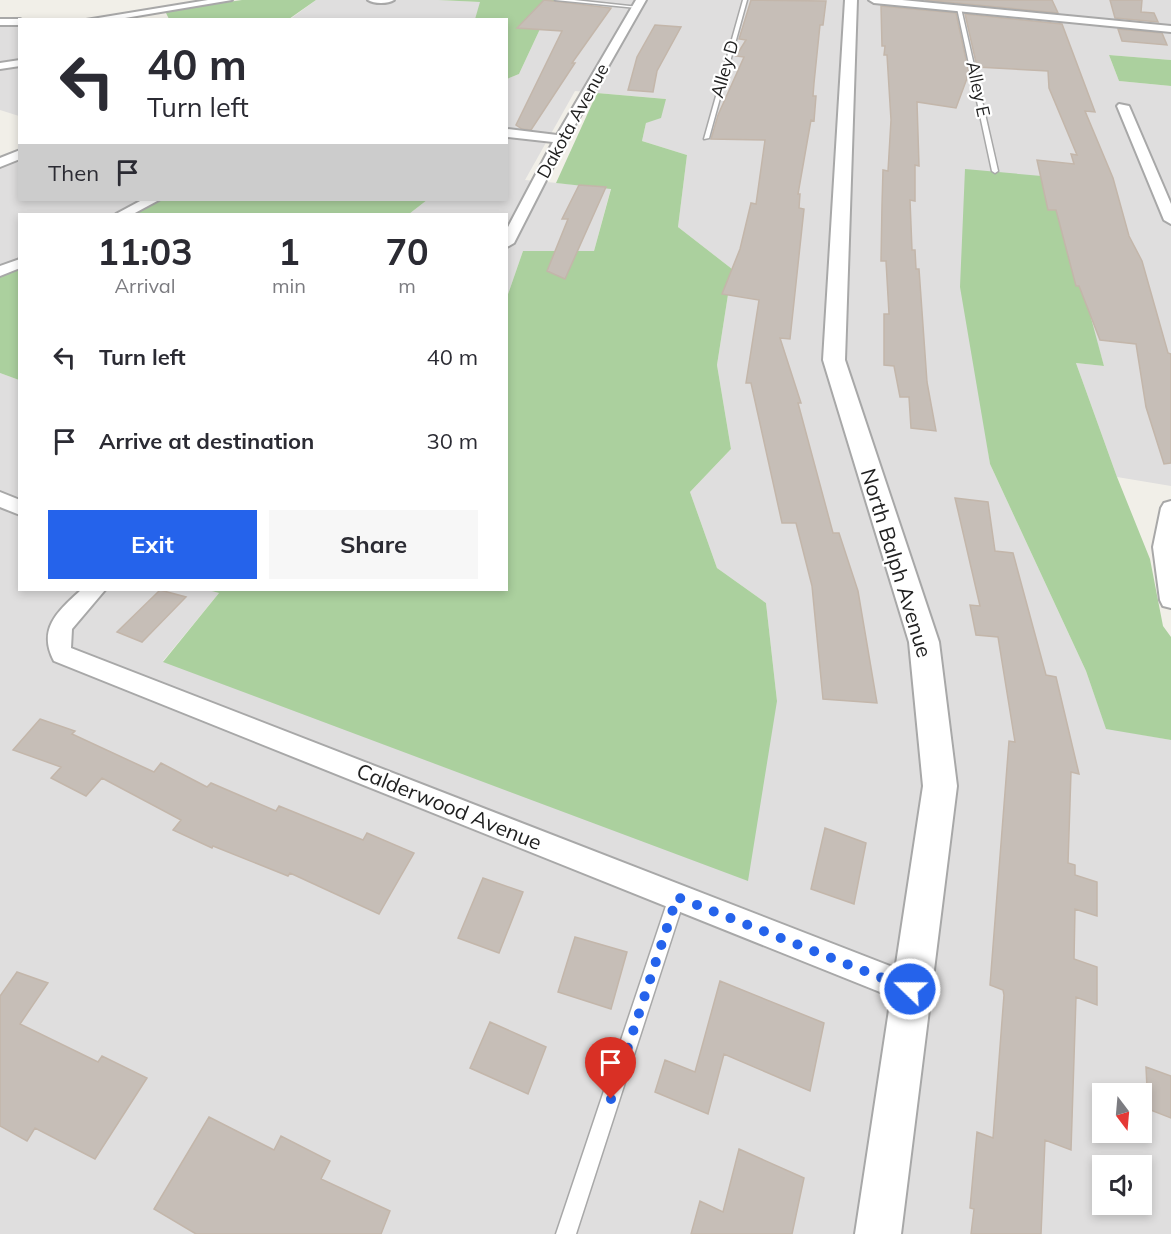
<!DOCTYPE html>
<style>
body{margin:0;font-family:Mulish,sans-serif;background:#f7f7f7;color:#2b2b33;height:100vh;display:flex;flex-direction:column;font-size:22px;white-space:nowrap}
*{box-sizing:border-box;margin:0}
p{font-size:20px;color:#7c7c81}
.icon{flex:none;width:33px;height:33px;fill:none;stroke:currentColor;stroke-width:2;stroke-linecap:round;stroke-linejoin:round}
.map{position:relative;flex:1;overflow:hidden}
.side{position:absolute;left:18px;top:213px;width:490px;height:378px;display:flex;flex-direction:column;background:#fff;border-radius:0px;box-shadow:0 3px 9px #0003}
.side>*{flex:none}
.hud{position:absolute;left:18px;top:18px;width:490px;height:183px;border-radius:0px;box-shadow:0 3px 9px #0003;background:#fff;color:#2b2b33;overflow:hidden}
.needle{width:39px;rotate:164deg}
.controls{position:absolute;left:1092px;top:1083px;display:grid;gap:12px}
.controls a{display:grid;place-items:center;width:60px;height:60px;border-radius:0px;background:#fff;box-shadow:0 3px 9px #0003;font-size:30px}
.pin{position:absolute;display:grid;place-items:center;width:51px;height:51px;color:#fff;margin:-62px -26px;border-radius:50% 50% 50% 0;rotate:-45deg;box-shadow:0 0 6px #0007}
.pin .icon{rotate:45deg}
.me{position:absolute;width:66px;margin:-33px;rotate:292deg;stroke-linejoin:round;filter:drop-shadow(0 0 4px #0008)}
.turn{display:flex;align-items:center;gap:21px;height:126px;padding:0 30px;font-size:27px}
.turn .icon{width:78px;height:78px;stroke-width:2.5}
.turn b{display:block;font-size:42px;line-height:51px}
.then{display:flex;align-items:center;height:57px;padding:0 30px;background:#0003;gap:12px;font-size:22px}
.eta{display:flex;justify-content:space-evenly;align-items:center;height:102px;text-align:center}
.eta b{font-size:36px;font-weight:700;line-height:42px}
.primary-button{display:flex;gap:12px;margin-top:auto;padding:12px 30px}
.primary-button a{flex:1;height:69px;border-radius:0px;background:#2563eb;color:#fff;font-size:24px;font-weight:700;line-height:69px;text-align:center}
.primary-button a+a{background:#f7f7f7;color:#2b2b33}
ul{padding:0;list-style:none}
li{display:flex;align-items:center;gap:18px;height:84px;padding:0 30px}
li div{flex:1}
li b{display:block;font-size:22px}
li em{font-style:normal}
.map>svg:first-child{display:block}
.residential{fill:#dfdede;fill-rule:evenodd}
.forest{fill:#abd09e}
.building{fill:#c6beb7;stroke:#c3b6aa;stroke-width:1.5}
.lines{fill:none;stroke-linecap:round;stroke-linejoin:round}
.service-casing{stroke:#a8a8a8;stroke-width:3}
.minor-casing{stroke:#a8a8a8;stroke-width:4}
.tertiary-casing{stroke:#a8a8a8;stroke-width:4}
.service{fill:#fff;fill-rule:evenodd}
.minor{fill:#fff;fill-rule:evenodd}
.tertiary{fill:#fff;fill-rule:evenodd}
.route{stroke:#2563eb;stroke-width:10;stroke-dasharray:0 18}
.labels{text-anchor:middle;stroke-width:4.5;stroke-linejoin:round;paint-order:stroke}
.far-street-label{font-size:18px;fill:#212121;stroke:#fff}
.street-label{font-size:21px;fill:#212121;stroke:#fff}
</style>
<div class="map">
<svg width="1171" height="1234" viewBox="0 0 1171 1234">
<rect width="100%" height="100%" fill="#f1efe8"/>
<path class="residential" d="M316 0H438L481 2 475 19 289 20Z
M559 0H1171V60L1109 55 1119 81 1171 86V486L1117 477 1076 363 1104 366 1075 265 977 377 990 464 1086 671 1106 728 1171 740V1234H0V373L19 380 20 590H208L219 593 163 661 777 701 766 603 717 568 690 492 731 449 717 365 732 269 678 227 687 155 642 141 646 123 666 99 575 91 525 180 611 188 594 251H523L507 297V214H409L427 200H507V79L519 74 547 14ZM1102 1094H1142V1132H1102ZM1102 1166H1142V1204H1102Z
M0 22H19V116L0 110Z
M19 154 20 200H152L123 214H20L19 263 0 271V163Z"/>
<path class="forest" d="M242 0H316L289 19H169L165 11Z
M438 0H559L547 14 519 74 507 79V20L475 19 480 2Z
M1109 55 1171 60V86L1119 81Z
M597 93 666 99 661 118 646 123 642 141 687 155 678 227 732 269 717 365 731 449 690 492 717 568 766 603 777 701 748 881 163 662 219 593 208 590H507V297L523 251H594L611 189 556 183Z
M965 169 1053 177 1104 366 1076 363 1117 477 1150 559 1163 626 1171 637V740L1106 729 1086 671 990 464 960 287Z
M162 200H427L409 214H134Z
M19 266V380L0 373V275Z"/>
<path class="building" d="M544 0 611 8 572 63H575L531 130 522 129 516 125 562 31 517 28Z
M751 0 826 1 823 25H820L814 83 813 96H816L814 121 811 120 798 194H800L799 208 804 209 790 339 780 338 801 403H798L833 533H839L858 591 877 703 823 699 812 586 796 523H782L751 383H746L759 300 722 294 740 249 751 203 756 204 765 140 711 139 718 115 744 57 736 56 746 40 739 39Z
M925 0H1052L1058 13Z
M1110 0H1142L1141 12 1154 13 1158 22 1115 18Z
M881 6 956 13 969 73 956 108 917 102 919 166 915 165V201L910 200 912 250H915L916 269H919L927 382 936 431 911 428 909 397H900L894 366 884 365V314H889L886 261H881L882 205 883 170 888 171 891 120 887 55H884L885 46H882Z
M965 14 1062 24 1095 112 1085 111 1113 178 1129 236 1142 261 1168 353 1171 354V463L1164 464 1146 407 1136 344 1100 340 1079 286H1076L1056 210H1048L1037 160 1074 164 1071 154 1077 155 1049 88 1048 71 977 67Z
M655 25 681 27 657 71 653 92 628 90 637 57Z
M1118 29 1162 33 1167 45 1122 41Z
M579 185 606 187 565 279 547 271 568 219H562Z
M955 498 988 502 995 551 1013 553 1046 675 1056 677 1079 774 1071 772 1068 863 1075 865V875L1097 882V916L1075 909 1074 959 1097 967V1005L1076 997 1071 1150 1045 1140 1041 1234H971L974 1209 970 1208 977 1132 993 1138 1004 995 1003 990 990 985 1009 741 1015 742 998 637 976 635 970 605 980 606Z
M160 590 186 597 142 642 117 632Z
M40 719 75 731 72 734 154 772 161 763 207 787 211 783 276 811 279 806 363 840 367 833 414 853 379 914 290 873 288 876 213 846 212 848 173 830 181 820 102 778 86 796 51 778 61 767 13 750Z
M825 828 866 843 854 904 811 889Z
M483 878 523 892 499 953 458 938Z
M575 937 627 952 611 1009 558 992Z
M17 972 48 983 20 1024 98 1062 102 1056 147 1078 95 1159 35 1128 27 1141 0 1126V996Z
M720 981 824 1023 810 1091 724 1054 708 1114 655 1092 665 1060 695 1072Z
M490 1022 546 1047 528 1094 470 1068Z
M1146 1067 1171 1076V1118L1148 1109Z
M209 1117 274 1150 281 1136 330 1161 321 1179 390 1211 381 1234H196L154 1209Z
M739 1149 804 1178 792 1234H691L700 1201 723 1212Z"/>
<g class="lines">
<g class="service-casing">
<path id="service" d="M555 0H574L639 7 637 8Z
M743 0H747L709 138 704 139Z
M959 7 961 8 998 171 995 173 992 171 957 8Z
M677 889 682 892 685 897 576 1234H556L669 897 672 892Z"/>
</g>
<g class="minor-casing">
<path id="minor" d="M208 0H232L113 20H86Z
M368 0H394C388 4 374 4 368 0Z
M636 0H646L567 139 514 243 507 247V229L553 142 507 137V129L557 135Z
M869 0H902L1171 26V32L874 3Z
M0 19H20L22 20 20 25H0Z
M20 60V66L0 69V63Z
M1119 104 1129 106 1171 204V224L1164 220 1117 106Z
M20 150V159L0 167V158Z
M142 200H159L133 214H116Z
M20 259V268L0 276V266Z
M0 492 20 500V515L0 507Z
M1171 501V608L1163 606 1160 600 1153 547 1161 508 1164 503Z
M81 590H105L72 629 71 648 921 978 925 989 921 1000 910 1004 54 661C37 629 58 611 81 590Z"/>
</g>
<g class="tertiary-casing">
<path id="tertiary" d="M845 0H857L845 360 939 642 957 786 901 1234H855L923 786 909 642 823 360Z"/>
</g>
<use href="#service" class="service"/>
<use href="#minor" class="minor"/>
<use href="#tertiary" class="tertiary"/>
</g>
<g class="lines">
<path class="route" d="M611 1099 677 897 910 989"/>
</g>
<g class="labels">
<g class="far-street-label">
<text transform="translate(725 69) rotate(-74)" y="6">Alley D</text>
<text transform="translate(978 89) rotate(78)" y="6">Alley E</text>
<text transform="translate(573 121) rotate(-61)" y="6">Dakota Avenue</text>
</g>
<g class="street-label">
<text transform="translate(896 563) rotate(73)" y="7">North Balph Avenue</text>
<text transform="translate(449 807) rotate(22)" y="7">Calderwood Avenue</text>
</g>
</g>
</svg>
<div class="controls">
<a><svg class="needle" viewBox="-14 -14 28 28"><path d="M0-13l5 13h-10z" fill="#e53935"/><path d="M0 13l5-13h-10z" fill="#7c7c81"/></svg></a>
<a><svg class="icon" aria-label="sound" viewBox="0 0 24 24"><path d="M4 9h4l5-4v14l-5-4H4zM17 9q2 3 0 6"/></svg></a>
</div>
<div class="pin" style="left:611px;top:1099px;background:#d93025"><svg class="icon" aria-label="arrive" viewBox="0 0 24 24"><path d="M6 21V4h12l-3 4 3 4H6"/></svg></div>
<svg class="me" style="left:910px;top:989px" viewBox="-20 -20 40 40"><circle r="17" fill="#2563eb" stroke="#fff" stroke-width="3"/><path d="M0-11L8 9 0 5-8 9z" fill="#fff"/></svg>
<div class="hud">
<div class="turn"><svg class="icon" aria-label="left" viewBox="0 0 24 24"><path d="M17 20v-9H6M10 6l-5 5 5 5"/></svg><div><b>40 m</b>Turn left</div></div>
<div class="then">Then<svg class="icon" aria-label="arrive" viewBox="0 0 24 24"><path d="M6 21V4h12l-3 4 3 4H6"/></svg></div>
</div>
<section class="side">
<div class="eta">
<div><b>11:03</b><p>Arrival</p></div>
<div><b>1</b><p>min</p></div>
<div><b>70</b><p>m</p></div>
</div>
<ul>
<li><svg class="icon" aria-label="left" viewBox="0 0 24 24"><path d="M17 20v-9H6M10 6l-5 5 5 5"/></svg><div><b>Turn left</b></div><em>40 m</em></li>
<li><svg class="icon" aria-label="arrive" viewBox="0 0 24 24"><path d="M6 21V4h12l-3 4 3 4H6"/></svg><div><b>Arrive at destination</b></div><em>30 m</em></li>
</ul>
<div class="primary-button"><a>Exit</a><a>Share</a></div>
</section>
</div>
